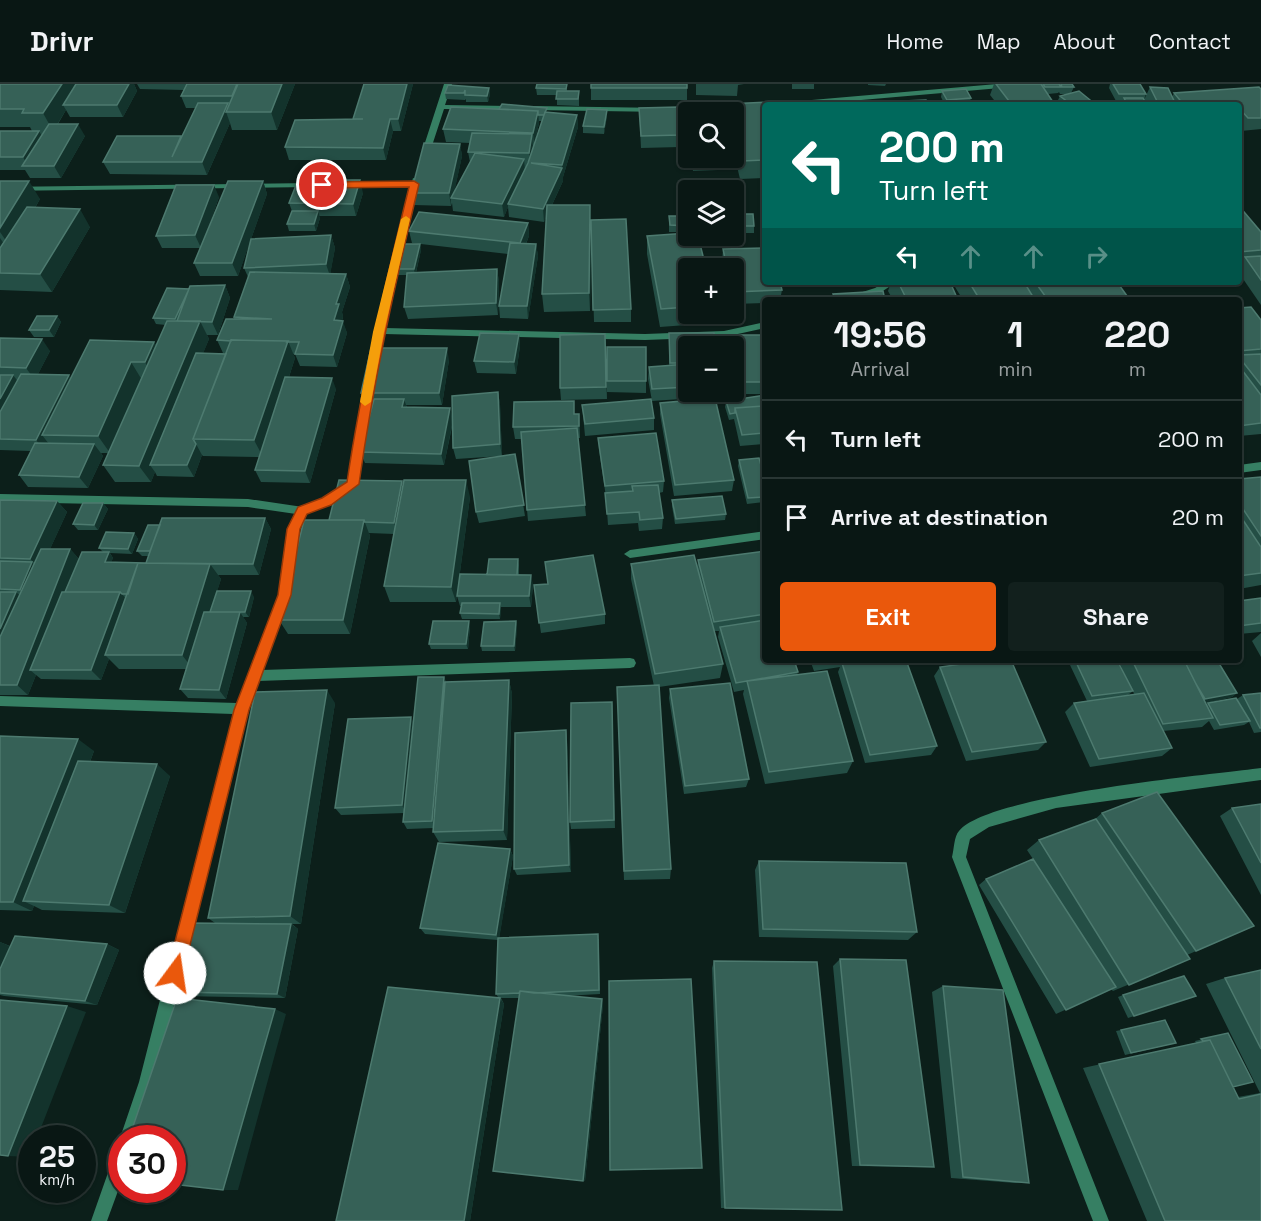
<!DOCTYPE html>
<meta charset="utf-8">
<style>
body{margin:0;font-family:"Space Grotesk",sans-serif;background:#12201d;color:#f1f3f6;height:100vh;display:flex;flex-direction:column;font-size:22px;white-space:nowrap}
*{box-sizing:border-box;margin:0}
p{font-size:20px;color:#999fa0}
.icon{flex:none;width:33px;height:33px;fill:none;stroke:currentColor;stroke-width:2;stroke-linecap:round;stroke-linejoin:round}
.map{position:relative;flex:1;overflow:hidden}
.drawer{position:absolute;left:762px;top:213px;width:480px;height:366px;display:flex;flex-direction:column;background:#091714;border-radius:6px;box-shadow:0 2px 4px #0004,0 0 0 2px #293634}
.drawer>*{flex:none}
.guide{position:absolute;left:762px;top:18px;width:480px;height:183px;border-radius:6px;box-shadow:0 2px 4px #0004,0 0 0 2px #293634;background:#00695c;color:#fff;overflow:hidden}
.buttons{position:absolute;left:678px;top:18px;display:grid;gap:12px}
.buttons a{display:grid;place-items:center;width:66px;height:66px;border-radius:6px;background:#091714;box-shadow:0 2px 4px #0004,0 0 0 2px #293634;font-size:30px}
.speed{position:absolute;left:18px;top:1041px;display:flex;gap:12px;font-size:30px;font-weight:700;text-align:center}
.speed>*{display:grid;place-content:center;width:78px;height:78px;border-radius:50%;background:#091714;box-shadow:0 2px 4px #0004,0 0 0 2px #293634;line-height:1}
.speed small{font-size:15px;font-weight:400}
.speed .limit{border:9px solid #d22;background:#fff;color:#111}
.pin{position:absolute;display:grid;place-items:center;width:51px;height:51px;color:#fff;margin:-26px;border:3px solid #fff;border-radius:50%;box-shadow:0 2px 6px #0007}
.me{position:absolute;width:66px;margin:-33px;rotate:14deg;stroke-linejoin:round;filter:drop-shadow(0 0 4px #0008)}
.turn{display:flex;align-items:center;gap:21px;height:126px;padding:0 18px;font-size:27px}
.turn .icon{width:78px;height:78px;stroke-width:2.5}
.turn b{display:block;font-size:42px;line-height:51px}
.lanes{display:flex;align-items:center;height:57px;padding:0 18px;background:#0003;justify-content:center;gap:30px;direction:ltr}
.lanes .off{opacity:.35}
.eta{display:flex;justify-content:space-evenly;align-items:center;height:102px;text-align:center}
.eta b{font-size:36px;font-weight:800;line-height:42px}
.cta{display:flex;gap:12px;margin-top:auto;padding:12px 18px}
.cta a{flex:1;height:69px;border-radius:6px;background:#ea580c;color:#fff;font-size:24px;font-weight:800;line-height:69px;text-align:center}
.cta a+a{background:#12201d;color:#f1f3f6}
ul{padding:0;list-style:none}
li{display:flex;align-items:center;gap:18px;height:78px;padding:0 18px;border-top:2px solid #293634}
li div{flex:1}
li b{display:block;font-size:22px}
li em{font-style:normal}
header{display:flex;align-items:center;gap:36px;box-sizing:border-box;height:84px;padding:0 30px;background:#091714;border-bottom:2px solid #293634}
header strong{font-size:28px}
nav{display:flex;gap:33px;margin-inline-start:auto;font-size:21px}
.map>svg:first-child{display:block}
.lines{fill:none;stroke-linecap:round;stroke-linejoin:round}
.minor{fill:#367f63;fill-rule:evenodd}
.wall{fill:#244e45;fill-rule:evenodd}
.shaded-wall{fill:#13332c}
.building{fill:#366157;stroke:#4d7a6f;stroke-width:1.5}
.route{fill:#ea580c;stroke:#983908;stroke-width:1.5}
.slow{fill:#f59e0b}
</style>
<header>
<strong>Drivr</strong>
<nav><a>Home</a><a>Map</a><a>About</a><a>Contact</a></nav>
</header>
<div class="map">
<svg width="1261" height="1137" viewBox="0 0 1261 1137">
<rect width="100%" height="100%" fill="#0c1f1a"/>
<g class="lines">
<path class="minor" d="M444 0H452L445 21 515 22 519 24 515 26 444 25 428 74 421 76 420 74Z
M997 0H1027L1023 2 803 21H773L777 19Z
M765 19 769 21H765V23L664 28 533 26 529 24 533 22 664 24Z
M413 94 420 96 385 244 645 250 724 247 765 238V244L724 253 645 256 384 250 377 280 372 283 369 282 367 280 410 103H346L342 101 346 99 412 98Z
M314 99V103H311L0 107V103Z
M885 198H895C882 211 861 216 842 216L844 214 875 204Z
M367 303 372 306 358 400 330 421 307 430 299 445 290 511 262 586 630 574 634 575 636 579 634 583 630 584 258 597 247 625 155 998 136 1054H122V1058L120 1054 139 998 233 630 0 622V612L237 619 278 511 289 445 296 430 248 423 0 418V410L248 415 303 423 322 415 348 398 362 306Z
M1261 378V386L1239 389V381Z
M765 447V455L630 474 624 470 630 466Z
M1261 684V696L1056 724 989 743 970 755 966 773 1109 1137H1093L952 773C954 766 954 752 959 747 988 711 1207 691 1261 684Z
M122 1064V1096L107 1137H91L116 1066Z"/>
</g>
<path class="wall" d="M0 0H134L137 7 123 33H70L66 26 58 40 85 52 61 94H30L25 86H0V47H32L30 43H0Z
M137 0H295L277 46H232L230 39 207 91 110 90 103 78 181 52 182 54 196 24H186L181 12 184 6 140 5Z
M364 0H413L401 47H393L386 76H289L285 63 353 35Z
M567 0V7L579 13V22L557 21V11H537L536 4Z
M591 0 687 4V16H591Z
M696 0H744L738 1 737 12 696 11Z
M792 0H814V5H792Z
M868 0H886L885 2 868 1Z
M994 0H1041L1042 1V0H1072L1074 3 1071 9 1094 21H1061L1057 18 1060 12 1069 10H1060L1059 8 1058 9 1048 10 1055 21H998L990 11Z
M1110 0H1140L1146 10 1144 16 1150 3 1172 13 1174 9 1261 5V45L1241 47 1239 44V21H1121L1123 17H1116L1109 4Z
M489 4 490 10 488 18H466V15L465 16 446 15 445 9Z
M942 7 971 14 969 20 973 21H945L941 13Z
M765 21V94L740 95 734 70V28Z
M639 24 680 51V63L641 64Z
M607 26V32L604 50 583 49V42Z
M548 28 577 31 578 43 563 93V97L552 121 591 139 590 227 544 228 542 210 546 133 544 138 509 133 508 123 504 133 453 127 452 119 451 122 414 121 411 109 460 60 462 72 454 108 470 78 468 68 470 59 446 58 443 45ZM539 37H542L533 65 539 39Z
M691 74H717L719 80 718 86 693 87Z
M0 97 40 115 35 124 90 143 52 208 0 206Z
M263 97 267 110 251 155 331 151 335 164 330 190H346L350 203 342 228 343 233 342 237 347 249 337 283 300 282 295 270H293L295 274 289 293 336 305 310 399 261 398 255 386 259 373 203 372 202 371 194 393 157 392 155 388 151 398H115L103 381 108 369H101L103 372 88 404 28 403 19 391 31 367 0 366V254L50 267 38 290 71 294 154 258 156 261 166 241 156 240 153 234 188 205 225 201 230 214 218 251H207L209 255 203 269 226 270V269H223L217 256 234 235V233L248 193 244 184 250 157 238 192H200L194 179 200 164H162L156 152 219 113 205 152Z
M363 109 356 132H319L320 134 316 147H289L287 140 292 127 289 119Z
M1239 122 1261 148V221L1239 189V181L1240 180H1239Z
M734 130 754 142V149H734Z
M669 132H688V148H669Z
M591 136 631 225V238H594Z
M528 139 529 152 526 160H536L538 172 528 235 500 234 499 222 508 170 412 159 409 147Z
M647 152 688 184V230H714L713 239 660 243 647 170Z
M420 160 421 166 416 189 497 185 499 198 498 231 408 235 404 223 407 191H396L395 185Z
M723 165 782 206 780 216H765V219L734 220V184H723L722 178Z
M891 198H950L958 216H893L888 207Z
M952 198H1117L1130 216H963Z
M1239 224 1261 236V350L1239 352Z
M57 232 61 238 54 253H34L29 246Z
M669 249 688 262V308H711L710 313 652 317 648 295 649 283 669 282Z
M519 250 520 262 516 290 477 289 474 277Z
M605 250 607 315 561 316 560 304Z
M729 251H765V310H734V262H728Z
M449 276 442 321H406L407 323 453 333 498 308 500 320 502 372 456 375 453 364V338L444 381 365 379 360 368 372 321H365L361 309Z
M607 297H646V309L607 308Z
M765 311V360L740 362 734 335 729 336 725 323 726 317Z
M660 319 734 396 732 407 674 412 660 330Z
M582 321 654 334V346L585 352Z
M575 330H579L580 354H578L586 432 528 437 527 426 522 355H515L513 343Z
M598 354 664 397 663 408 659 409 663 434 662 445 639 447 638 439 608 441 606 413 599 366Z
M765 369V394L762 381 764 370Z
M515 370 525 432 479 439 476 428Z
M739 376 765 396V418L747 420 738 382Z
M1261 393V501L1239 505V395Z
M403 400 470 413 456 518H390L384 502 394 450 369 449 370 452 350 550H288L279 536 329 436Z
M0 416 57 417 67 428 50 465H70L79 475 103 468 99 464 134 449 138 455 132 470 110 469 113 474 111 478 146 479 148 472H142L137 467 160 441 265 434 271 445 259 491H218L221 495 217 507 254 513 249 533H243L247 539 226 615 188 614 180 605 186 585H119L109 575 101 596 41 595 36 591 28 611H0Z
M672 416 726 430 725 436 675 440 672 422Z
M103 419 108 425 98 446H78L73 440Z
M765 467V576L798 588 797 591 853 677 847 689 765 700 743 610 744 606 734 608 718 553 719 547H714L723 580 720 594 659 603 671 785 670 795 624 796 617 603 654 602 631 495V480L697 484 698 476Z
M518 475 519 481V491L533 501 531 523H501L500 535H462L460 529 461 522H460L457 512 487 491Z
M534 501 605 530V540L541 549Z
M1261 514V548L1239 550V517Z
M516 537 517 543 515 567H482L481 562Z
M470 542 468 565H431L429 560Z
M1261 549V573L1252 557Z
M810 576H906L937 662 931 671 865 679 838 588 840 583 814 587Z
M1075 576 1132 605 1120 580 1125 576H1217L1237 609 1232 613 1206 619V620L1208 619 1240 620 1237 615 1243 611 1261 609V648L1254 649 1249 638 1244 641 1214 646 1209 637 1202 643 1163 647 1172 664 1162 672 1090 683 1065 628 1074 619 1087 617 1070 581ZM1133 607 1134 610 1128 611Z
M940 583 1046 658 1038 666 966 677 934 592Z
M444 593 446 598 509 596 512 610 507 756 439 758 433 748 434 744 407 745 403 738 404 729 341 731 335 724 413 639Z
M670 605 749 695 746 703 684 710 669 614Z
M612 618 615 744 571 745 570 738Z
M335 619 301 840H292L298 845 285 914 181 912 171 908 215 839 208 834Z
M566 646 567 655 571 788 517 791 514 785Z
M0 652 94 667 90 678 170 692 125 829 42 826 34 822 32 827 0 826Z
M1261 720V811L1220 732 1232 724Z
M1102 729 1254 842 1187 871 1190 875 1113 907 1111 905 1056 930 979 801 986 795 1033 775 1027 766 1039 756 1094 736Z
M510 765 513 772 499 854 599 855 600 910 564 912 603 921 585 1097 519 914H501L504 920 470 1137H336L498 913 496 910 498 856 425 850 420 844Z
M759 777 917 848 908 856 759 853 755 786Z
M0 858 10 862 107 860 119 866 97 921 4 912 0 911Z
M840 875 934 1083 852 1082 833 882Z
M714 877 725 1124H721L712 884Z
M1261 886V1137H1147L1083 984 1196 959 1195 957 1228 949 1233 1003 1238 1013 1260 1009 1206 900 1225 894Z
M943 902 1029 1099H1015L951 1094 932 908Z
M1123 911 1196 912 1128 934 1118 913Z
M1121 946 1176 959 1125 971 1116 947Z"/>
<path class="shaded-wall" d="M62 0H76L63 21 66 26 53 47 43 29Z
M129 0H134L137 7 123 33 117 21Z
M282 0H295L277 46 271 28Z
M407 0H413L401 47 398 35Z
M489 4 490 10 488 18 487 12Z
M228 19 231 28H226L230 39 207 91 202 78Z
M607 26V32L604 50V43Z
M538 27 539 39 534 61 533 49Z
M577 31 578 43 563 93V97L544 138 543 125 562 85V81Z
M390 35 393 47 386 76 383 64Z
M78 40 85 52 61 94 54 82Z
M39 47 46 59 28 82 23 73Z
M532 50 533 63 531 81 529 69Z
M460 60 462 72 453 114H451V122L449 109Z
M524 75 525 87 508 120V123L504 133 502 120Z
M360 96 363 109 356 132 353 120Z
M29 97 40 115 11 164 0 148V144Z
M263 97 267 110 238 192 232 179Z
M214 101 219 113 201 164 195 151Z
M590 121 591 139 590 227 589 209Z
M80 125 90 143 52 208 40 190Z
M318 127 320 134 316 147 314 140Z
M528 139 529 152 521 171 520 159Z
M331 151 335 164 330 192 326 180Z
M0 154 9 167 0 182Z
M420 160 421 166 415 192 414 185Z
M536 160 538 172 528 235 527 222Z
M497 185 499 198 498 231 496 219Z
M346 190 350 203 342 228 343 233 338 249 334 236 336 220Z
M225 201 230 214 218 251 212 238Z
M57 232 61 238 54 253 49 246Z
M200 237 209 255 158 381H150L155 388 151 398 139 382Z
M343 237 347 249 337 283 333 271Z
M519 250 520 262 516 290 514 278Z
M42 255 50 267 35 296 26 284Z
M288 257 295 274 263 373 254 356Z
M154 258 164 275 155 296 145 278Z
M447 264 449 276 442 321 439 309Z
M131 278 142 296 110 369 98 352Z
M13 291 22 303 0 344V315Z
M69 291 77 303 42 351 49 360 45 367 36 356Z
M332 294 336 305 310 399 305 387Z
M498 308 500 320 502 372 500 360Z
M404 315 408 327 402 323Z
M450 324 453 336 444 381 441 370Z
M94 360 103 372 88 404 79 393Z
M196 360 202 371 194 393 187 381Z
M466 396 470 413 456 518 451 503Z
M402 397 406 409 397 450 394 439Z
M57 417 67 428 41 485 30 475Z
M103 419 108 425 98 446 94 441Z
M265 434 271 445 259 491 253 480Z
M364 436 370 452 350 550 343 536Z
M134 449 138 455 132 470 128 465Z
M70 465 80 476 30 586 36 591 28 611 17 601Z
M109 468 113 474 109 484 105 478Z
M32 478 43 489 30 516 20 506Z
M210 480 221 495 193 585 182 571Z
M531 491 533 501 531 523 529 512Z
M251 507 254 513 249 533 245 528Z
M16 508 27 518 0 581V545Z
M120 508 129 518 105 571 109 575 101 596 91 586Z
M500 519 501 524 500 535 499 530Z
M240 528 247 539 226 615 219 606Z
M469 537 470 542 468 565 466 560Z
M516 537 517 543 515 567 514 562Z
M444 593 448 602 436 744 432 737Z
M509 596 512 610 507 756 503 746Z
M327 606 335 619 301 840 290 832Z
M1237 609 1232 613 1200 620 1205 615Z
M411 633 415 642 406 729 402 721Z
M566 646 567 655 571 788 569 781Z
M78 655 94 667 36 818 23 817 34 822 32 827 13 818Z
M157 680 170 692 125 829 109 821Z
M510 765 513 772 499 856 496 851Z
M291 840 298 845 285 914 277 910Z
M0 858 14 864 0 894Z
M107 860 119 866 97 921 85 917Z
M500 914 504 920 470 1137H464Z
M602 915 603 921 585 1097H583Z
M67 922 86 928 37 1054H32V1070L30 1073 8 1072Z
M275 925 286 930 238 1106H223Z"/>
<path class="building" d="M0 0H62L43 29H22L24 25H0Z
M76 0H129L117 21H63Z
M187 0H237L232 12H181Z
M238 0H282L271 28H226Z
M364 0H407L398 35H390L383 64 285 63 295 36 363 35H353Z
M537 0H567L566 5 536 4Z
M591 0H687V4H591Z
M996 0H1041L1055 21H1012Z
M1043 0H1059L1061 3H1045Z
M1061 0H1072L1074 3H1062Z
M1113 0H1140L1146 10H1119Z
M448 1 489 4 487 12 465 11V6L464 9H445Z
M1150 3 1168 4 1176 21H1159Z
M1259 3 1261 5V34H1248L1239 24V21H1184L1174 9Z
M966 5 971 14 947 16 942 7Z
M557 7H579L578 15H556Z
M1079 7 1095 20 1072 21 1060 12Z
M1124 14H1143L1147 21H1128Z
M926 16 929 21H906L904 17Z
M792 17 793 21H765V76L742 77 734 45V28H729L727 20Z
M869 17H900L901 21H872Z
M870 18 872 21H831L830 20Z
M198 19H228L202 78H103L117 52H181L172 73Z
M502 20 547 24 544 31H538V27L499 25Z
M972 20 973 21H953Z
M451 23 538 27 533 49 443 45Z
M678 23 680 51 641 52 639 24Z
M587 25 607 26 604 43 583 42Z
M545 28 577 31 562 81 531 79 562 84 543 125 508 120 528 79Z
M49 40H78L54 82H22Z
M0 47H39L23 73H0Z
M472 49 532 50 529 69 468 68Z
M424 59 460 60 449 109H411Z
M475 69 524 75 502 120 451 114Z
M692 74H717L719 80 694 81Z
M298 96H360L353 120 289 119Z
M0 97H29L0 144Z
M228 97H263L232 179H194Z
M176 101H214L195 151 156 152Z
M547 121H590L589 209 542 210Z
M1239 122 1261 148V166L1239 168Z
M27 123 80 125 40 190 0 189V164Z
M292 127H318L314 140H287Z
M419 128 528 139 520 159 409 147Z
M734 130H753L754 142H734Z
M669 132H688V142L670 141Z
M626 135 631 225 593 226 591 136Z
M688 149V152H698L706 184H688V223L661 225 647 152Z
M331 151 326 180 244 184 251 155Z
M510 159 536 160 527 222H499Z
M401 160H420L414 185H395Z
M765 164V198H780L782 206 734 208V184H727L723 165Z
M1261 172V196L1245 173Z
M497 185 496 219 404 223 407 189Z
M250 188 346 190 336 220H339L334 236 343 237 333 271 295 270 299 258H287L288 257 231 256V257L217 256 226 235H272L234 233Z
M898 198H950L958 216H907Z
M969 198H1024L1035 216H980Z
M1035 198H1117L1130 216H1048Z
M225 201 212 238 177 237 190 202Z
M167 204 189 205 175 235 153 234Z
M883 207 885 216H835L833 210Z
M1251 223 1261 236V265L1239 267V224Z
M37 232H57L49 246H29Z
M167 237H200L139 382 103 381Z
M480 249 519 250 514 278 474 277Z
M669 249H714L715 262H688V279H670Z
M605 250 606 303 560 304V251Z
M729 251H765V298H735L734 285V262H731Z
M0 254 42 255 26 284 0 283Z
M90 256 154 258 145 278H131L98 352 42 351Z
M231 256 288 257 254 356 193 355Z
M607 263H646V297H607Z
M371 264H447L439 309H361Z
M196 269 226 270 193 355 196 360 187 381H150Z
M1261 270V301L1239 273V271Z
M688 280V303L652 305 649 283Z
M1239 282 1261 311V339L1239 342Z
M21 290 69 291 36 356 0 355V328Z
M0 291H13L0 315Z
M285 293 332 294 305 387 255 386Z
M498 308 500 360 453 364 452 312Z
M765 311V322L735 324V329L730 330 726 317Z
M715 314 734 396 675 401 660 319Z
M374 315H404L402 323 450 324 441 370 360 368Z
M651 315 654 334 585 340 582 321Z
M574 317V330H579V342L513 343 514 318Z
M765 322V349L742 351 735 324Z
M577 344 585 421 527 426 521 348Z
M656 349 664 397 605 402 598 354Z
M35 359 94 360 79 393 19 391Z
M515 370 524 421 476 428 469 377Z
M759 374 765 396V413L748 414 739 376Z
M1261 393V452L1239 419V395Z
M339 396 402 397 394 439 365 438 364 436H329Z
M404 396H466L451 503 384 502Z
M658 401 663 434 640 436 639 428 607 430 605 409 633 407 632 402Z
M722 412 726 430 676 435 672 416Z
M0 416 57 417 30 475 0 474Z
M83 419H103L94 441 73 440Z
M1239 430 1261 463V489L1239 492Z
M162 434H265L253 480 146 479Z
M304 436H364L343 536H279Z
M148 441H160L150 467H137Z
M106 448 134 449 128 465 99 464Z
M41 465H70L17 601H0V553Z
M765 467V530L714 538 698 476Z
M82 468H109L105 478 146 479H138L128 510H122L120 508H65Z
M593 471 605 530 539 539 534 501 548 500 545 478Z
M694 471 723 580 655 590 631 480Z
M489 475H518L517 491H487Z
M0 477 32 478 20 506 0 505Z
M138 479 210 480 182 571H105Z
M460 490 531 491 529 512H457Z
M217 507H251L245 528H210Z
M0 508H16L0 545Z
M62 508H120L91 586H30Z
M1261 514V539L1239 542V517Z
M462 519H500L499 530 460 529Z
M204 528H240L219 606 180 605Z
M765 536V576H794L798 588 736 599 720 543Z
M433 537H469L466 560H429Z
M516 537 514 562H481L484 538Z
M862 576H906L937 662 870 671 842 579Z
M990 576H1011L1046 658 972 668 940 583Z
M1075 576H1117L1133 607 1092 612Z
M1132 576H1184L1213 634 1163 640Z
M1184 576H1217L1237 609 1205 615 1196 600Z
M827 587 853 677 769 688 747 597Z
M418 593H444L432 737 403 738Z
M509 596 503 746 433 748 445 598Z
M730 599 749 695 685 702 670 605Z
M659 601 671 785 624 787 617 603Z
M327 606 290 832 208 834 255 608Z
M1144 609 1172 664 1099 675 1074 619Z
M1261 609V644H1260L1243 611Z
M1236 614 1250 637 1220 641 1208 619Z
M612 618 614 736 570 738 571 619Z
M411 633 402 721 335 724 348 635Z
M566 646 569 781 514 785 515 649Z
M0 652 78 655 13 818H0Z
M78 677 157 680 109 821 23 817Z
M1157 708 1254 842 1196 867 1102 729Z
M1261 720V779L1232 724Z
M1096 735 1190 875 1129 901 1039 756Z
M438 759 510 765 496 851 420 844Z
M1033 775 1116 903 1066 926 986 795Z
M759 777 906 779 917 848 763 845Z
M190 839 291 840 277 910 171 908Z
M598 850 599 906 534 909 520 907 519 909 496 910 498 854Z
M15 852 107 860 85 917 0 909V885Z
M840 875 906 876 934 1083 860 1081Z
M714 877 817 878 842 1126 725 1124Z
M1261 886V965L1225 894Z
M1184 892 1196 912 1134 932 1123 911Z
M691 895 702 1084 610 1086 609 897Z
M943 902 1003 906 1029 1099 963 1093Z
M388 903 500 914 464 1137H336Z
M520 907 602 915 583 1097 493 1087Z
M177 914 275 925 223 1106 172 1100V1054H129Z
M0 916 67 922 8 1072 0 1071Z
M1165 936 1176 959 1131 969 1121 946Z
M1228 949 1253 998 1233 1003 1210 956 1203 957 1201 955Z
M1210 956 1239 1015 1261 1010V1137H1165L1099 980Z
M122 1076V1094L116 1093Z"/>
<path class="route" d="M414 97 419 100C395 200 373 299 359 400L331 421 307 430 300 445 291 511 249 626 183 889 181 894 175 897 169 894 167 889 234 626 278 511 287 445 298 423 322 414 347 398C362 298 385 201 409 103L322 104 318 101 322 98Z"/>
<path class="slow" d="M406 132 410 135 384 248 371 318 365 322 360 318 373 248 401 135Z"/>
</svg>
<div class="buttons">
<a><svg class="icon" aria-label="search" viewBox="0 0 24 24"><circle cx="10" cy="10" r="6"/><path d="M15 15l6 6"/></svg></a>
<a><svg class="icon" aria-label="layers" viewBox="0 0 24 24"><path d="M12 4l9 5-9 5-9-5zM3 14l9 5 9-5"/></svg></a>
<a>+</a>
<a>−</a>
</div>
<div class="speed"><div>25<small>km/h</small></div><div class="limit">30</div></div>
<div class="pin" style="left:322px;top:101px;background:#d93025"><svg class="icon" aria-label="arrive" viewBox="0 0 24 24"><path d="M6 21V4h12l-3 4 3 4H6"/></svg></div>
<svg class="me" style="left:175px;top:889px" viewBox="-20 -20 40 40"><circle r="19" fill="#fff"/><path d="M0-13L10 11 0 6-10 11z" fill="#ea580c"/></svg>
<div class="guide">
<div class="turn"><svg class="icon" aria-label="left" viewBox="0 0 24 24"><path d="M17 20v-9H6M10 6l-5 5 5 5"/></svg><div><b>200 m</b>Turn left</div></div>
<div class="lanes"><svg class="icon" aria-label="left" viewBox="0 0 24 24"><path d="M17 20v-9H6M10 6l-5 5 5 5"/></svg><svg class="icon off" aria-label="ahead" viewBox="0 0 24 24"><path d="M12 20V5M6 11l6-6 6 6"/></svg><svg class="icon off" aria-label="ahead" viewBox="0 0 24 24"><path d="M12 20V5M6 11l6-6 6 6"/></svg><svg class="icon off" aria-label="right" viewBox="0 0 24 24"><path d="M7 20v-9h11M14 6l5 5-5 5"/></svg></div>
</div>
<section class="drawer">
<div class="eta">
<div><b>19:56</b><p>Arrival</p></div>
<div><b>1</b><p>min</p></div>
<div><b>220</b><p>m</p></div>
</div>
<ul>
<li><svg class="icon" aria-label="left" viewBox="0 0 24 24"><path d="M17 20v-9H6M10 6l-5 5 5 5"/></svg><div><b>Turn left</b></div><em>200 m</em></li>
<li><svg class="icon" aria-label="arrive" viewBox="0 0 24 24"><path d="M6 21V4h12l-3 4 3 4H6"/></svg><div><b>Arrive at destination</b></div><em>20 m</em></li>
</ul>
<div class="cta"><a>Exit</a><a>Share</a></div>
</section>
</div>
